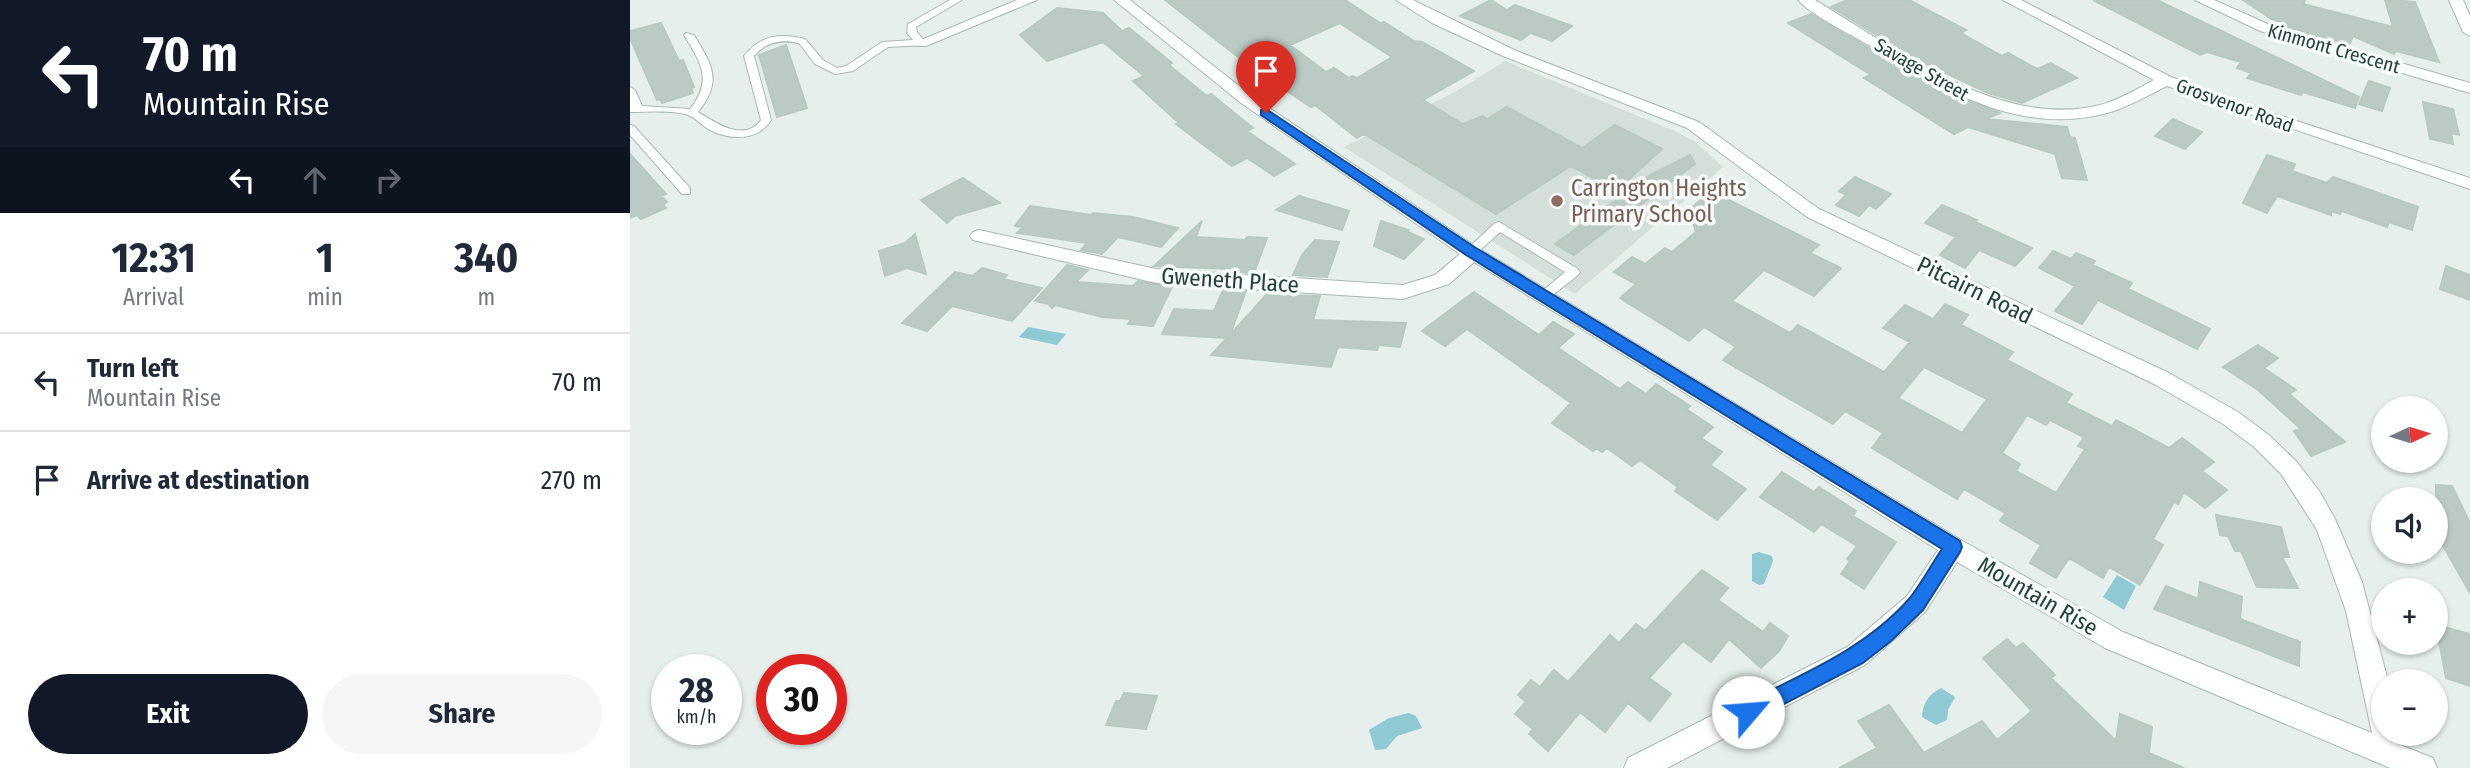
<!DOCTYPE html>
<meta charset="utf-8">
<style>
body{margin:0;font-family:"Fira Sans Condensed",sans-serif;background:#f6f6f7;color:#1f2937;height:100vh;display:flex;flex-direction:column;font-size:26px;white-space:nowrap}
*{box-sizing:border-box;margin:0}
p{font-size:23px;color:#747a83}
.icon{flex:none;width:38px;height:38px;fill:none;stroke:currentColor;stroke-width:2;stroke-linecap:round;stroke-linejoin:round}
.map{position:relative;flex:1;overflow:hidden}
.panel{display:flex;flex-direction:column;background:#fff;width:630px}
.panel>*{flex:none}
.banner{background:#111827;color:#fff;overflow:hidden}
.needle{width:46px;rotate:86deg}
.tools{position:absolute;left:1741px;top:396px;display:grid;gap:14px}
.tools a{display:grid;place-items:center;width:77px;height:77px;border-radius:50%;background:#fff;box-shadow:0 2px 5px #0004;font-size:35px}
.speed{position:absolute;left:21px;top:654px;display:flex;gap:14px;font-size:35px;font-weight:700;text-align:center}
.speed>*{display:grid;place-content:center;width:91px;height:91px;border-radius:50%;background:#fff;box-shadow:0 2px 5px #0004;line-height:1}
.speed small{font-size:18px;font-weight:400}
.speed .limit{border:10px solid #d22;background:#fff;color:#111}
.pin{position:absolute;display:grid;place-items:center;width:60px;height:60px;color:#fff;margin:-72px -30px;border-radius:50% 50% 50% 0;rotate:-45deg;box-shadow:0 0 7px #0007}
.pin .icon{rotate:45deg}
.me{position:absolute;width:77px;margin:-38px;rotate:63deg;stroke-linejoin:round;filter:drop-shadow(0 0 5px #0008)}
.turn{display:flex;align-items:center;gap:24px;height:147px;padding:0 28px;font-size:32px}
.turn .icon{width:91px;height:91px;stroke-width:2.5}
.turn b{display:block;font-size:49px;line-height:60px}
.lanes{display:flex;align-items:center;height:66px;padding:0 28px;background:#0003;justify-content:center;gap:35px;direction:ltr}
.lanes .off{opacity:.35}
.eta{display:flex;justify-content:space-evenly;align-items:center;height:119px;text-align:center}
.eta b{font-size:42px;font-weight:700;line-height:49px}
.primary-button{display:flex;gap:14px;margin-top:auto;padding:14px 28px}
.primary-button a{flex:1;height:80px;border-radius:42px;background:#111827;color:#fff;font-size:28px;font-weight:700;line-height:80px;text-align:center}
.primary-button a+a{background:#f6f6f7;color:#1f2937}
ul{padding:0;list-style:none}
li{display:flex;align-items:center;gap:21px;height:98px;padding:0 28px;border-top:2px solid #e0e1e3}
li div{flex:1}
li b{display:block;font-size:26px}
li em{font-style:normal}
main{display:flex;flex:1;min-height:0}
.map>svg:first-child{display:block}
.built{fill:#d4dfda}
.water{fill:#8ec9d4}
.building{fill:#bbcac4;stroke:#b8c9c2;stroke-width:2;fill-rule:evenodd}
.lines{fill:none;stroke-linecap:round;stroke-linejoin:round}
.lane-casing{stroke:#a8b8b2;stroke-width:2}
.street-casing{stroke:#a8b8b2;stroke-width:2}
.lane{fill:#fff;fill-rule:evenodd}
.street{fill:#fff;fill-rule:evenodd}
.route{fill:#1a73e8;stroke:#114b97;stroke-width:2}
.education-dot{fill:#8d6e63;stroke:#f7fbf9;stroke-width:2.5}
.labels{text-anchor:middle;stroke-width:7;stroke-linejoin:round;paint-order:stroke}
.far-street-label{font-size:19px;fill:#24423a;stroke:#f7fbf9}
.education-label{font-size:23px;fill:#785e54;stroke:#f7fbf9;text-anchor:start}
.street-label{font-size:23px;fill:#24423a;stroke:#f7fbf9}
</style>
<main>
<section class="panel">
<div class="banner">
<div class="turn"><svg class="icon" aria-label="left" viewBox="0 0 24 24"><path d="M17 20v-9H6M10 6l-5 5 5 5"/></svg><div><b>70 m</b>Mountain Rise</div></div>
<div class="lanes"><svg class="icon" aria-label="left" viewBox="0 0 24 24"><path d="M17 20v-9H6M10 6l-5 5 5 5"/></svg><svg class="icon off" aria-label="ahead" viewBox="0 0 24 24"><path d="M12 20V5M6 11l6-6 6 6"/></svg><svg class="icon off" aria-label="right" viewBox="0 0 24 24"><path d="M7 20v-9h11M14 6l5 5-5 5"/></svg></div>
</div>
<div class="eta">
<div><b>12:31</b><p>Arrival</p></div>
<div><b>1</b><p>min</p></div>
<div><b>340</b><p>m</p></div>
</div>
<ul>
<li><svg class="icon" aria-label="left" viewBox="0 0 24 24"><path d="M17 20v-9H6M10 6l-5 5 5 5"/></svg><div><b>Turn left</b><p>Mountain Rise</p></div><em>70 m</em></li>
<li><svg class="icon" aria-label="arrive" viewBox="0 0 24 24"><path d="M6 21V4h12l-3 4 3 4H6"/></svg><div><b>Arrive at destination</b></div><em>270 m</em></li>
</ul>
<div class="primary-button"><a>Exit</a><a>Share</a></div>
</section>
<div class="map">
<svg width="1840" height="768" viewBox="0 0 1840 768">
<rect width="100%" height="100%" fill="#e6efeb"/>
<path class="built" d="M875 61 1049 133 1064 141 1093 167 945 294 714 147 825 92Z"/>
<path class="water" d="M398 327 436 334 427 345 389 337Z
M1129 552 1142 556 1143 561 1134 584 1129 585 1122 581V554Z
M1487 575 1506 586 1494 610 1473 597Z
M1311 688 1325 697 1318 710 1317 720 1306 725 1292 717C1293 703 1298 695 1311 688Z
M779 713 786 716 792 728 767 736 756 749 745 750 739 730 759 718Z"/>
<path class="building" d="M535 0H715L750 23 754 22 784 41 792 42 844 71 793 100 833 124 853 116 857 119 877 107 952 148 985 125 1032 149 986 191 941 166 866 214 734 134 727 138 685 105 681 107 621 67ZM710 23 723 32 762 57 727 78 722 76 719 78 704 68 696 72 660 45Z
M861 0 877 10 885 5 942 26 922 41 901 33 891 40 830 16Z
M1217 0H1279L1336 30 1331 33 1372 56 1378 53 1407 69 1421 63 1447 78 1392 103 1358 93 1286 59 1201 7Z
M1463 0H1527L1729 97 1725 108 1673 92 1671 95 1617 78 1621 73 1607 68 1611 62 1577 52 1570 55Z
M1613 0H1675L1673 4 1763 27 1755 0 1785 2 1809 62 1766 51 1764 54 1723 36 1719 45 1652 26Z
M427 8 473 13 492 31 499 28 542 63 539 65 577 96 581 94 623 128 617 131 665 164 644 176 617 158 602 166 546 124 549 123 503 81 514 76 473 42 417 61 390 35Z
M1181 14 1303 85 1370 113 1356 119 1437 127 1440 137 1445 138 1457 180 1432 178 1425 154 1338 127 1324 134 1234 78 1241 75 1158 23Z
M31 23 49 61 53 60 64 87 61 88 63 93 32 103 30 99 27 100 0 38V31Z
M156 45 177 108 147 117 129 55Z
M1739 81 1760 88 1752 111 1729 104Z
M1793 102 1823 109 1829 135 1821 133 1823 144 1800 139Z
M1543 119 1572 132 1555 149 1525 136Z
M0 154 36 194 31 196 37 202 33 205 36 208 11 219 7 215 0 218Z
M1060 155 1065 164 944 255 925 244 986 200 979 196Z
M1637 155 1665 164 1662 171 1697 183 1703 177 1788 207 1782 230 1759 222 1757 227 1712 211 1710 214 1701 211V215L1647 196 1637 213 1613 203Z
M1225 177 1261 194 1246 209 1239 205 1229 216 1206 205 1216 195 1209 191Z
M333 178 370 203 325 216 317 223 291 200Z
M1081 191 1189 245 1180 253 1211 268 1184 296 1134 270 1102 301 1160 333 1168 325 1254 372 1280 342 1253 328 1275 305 1303 319 1315 304 1338 315 1331 325 1383 352 1377 360 1442 394 1436 403 1482 426 1486 420 1539 448 1552 438 1584 462 1572 471 1597 490 1575 508 1554 492 1548 504 1544 502 1523 539 1533 545 1510 585 1479 567 1473 578 1439 558 1426 578 1400 563 1411 545 1370 521 1375 513 1334 489 1327 499 1242 448 1253 433 1215 411 1203 424 1093 360 1106 347 1074 327 1059 341 990 298 1006 284 984 272 1002 257 1015 264 1035 248 1042 252 1066 232 1059 210ZM1294 367 1357 399 1332 433 1268 398ZM1397 415 1416 425 1420 420 1454 437 1448 446 1455 449 1426 493 1386 471 1390 464 1372 453Z
M669 196 719 211 712 230 646 210Z
M1312 205 1347 220 1345 222 1402 248 1385 266 1349 250 1335 268 1310 255 1326 237 1295 223Z
M400 206 461 215 463 213 503 217 548 228 531 247 488 237 472 254 451 250 457 243 387 233 393 227 385 226Z
M572 221 566 237 615 240 617 237 637 238 624 273 601 271 602 269 524 266Z
M751 221 778 230 776 231 794 239 774 259 744 246Z
M285 234 296 274 277 268 255 276 249 251 275 243Z
M685 240 709 242 697 277 663 275 672 255Z
M1423 251 1441 259 1446 253 1465 261 1462 265 1502 283 1498 289 1580 329 1567 349 1468 300 1452 324 1425 311 1445 286 1409 268Z
M437 265 458 270 446 282 503 286 508 281 542 287 523 326 498 324 501 319 472 317 425 305 422 308 418 304 405 301Z
M1816 266 1840 275V300L1810 289Z
M352 268 377 275 373 279 412 288 382 321 322 306 297 331 272 323 325 272 343 276Z
M593 290 616 291 600 335 636 295 690 296 683 320 776 323 770 347 749 345 747 350 708 347 701 367 581 355 597 338 532 334 544 309 584 311Z
M844 292 909 335 923 322 944 334 928 348 990 389 998 382 1016 394 1026 384 1060 406 1056 409 1083 427 1071 438 1092 452 1080 465 1116 489 1087 520 1045 491 1048 487 1010 460 1002 466 977 448 972 452 966 448 963 451 922 423 941 403 837 329 815 346 792 331Z
M1628 345 1648 358 1634 368 1666 390 1659 394 1715 442 1681 456 1664 431 1671 429 1628 390 1593 367Z
M1152 472 1184 492 1189 487 1226 511 1223 516 1266 542 1234 589 1211 574 1220 561 1217 559 1227 546 1191 524 1184 532 1130 497Z
M1806 485 1822 486 1840 523V593L1806 533Z
M1586 515 1651 527 1659 557H1652L1668 588 1627 587 1611 551H1605L1598 536 1590 535Z
M1072 570 1098 588 1088 600 1133 632 1140 623 1158 636 1149 651 1131 668 1099 639 1081 662 1053 641 1019 678 1041 694 1020 721 998 703 975 732 950 712 918 751 899 734 903 729 885 714 896 702 888 695 901 680 910 687 924 670 938 682 980 635 989 643 1006 624 1015 631Z
M1570 582 1612 597 1610 619 1670 642 1669 666 1524 609 1536 586 1568 599Z
M1806 625 1840 634V686L1816 678Z
M1377 639 1386 648 1393 643 1425 675 1421 678 1486 741 1490 714 1522 727 1519 753 1554 768H1209L1247 748 1228 721 1259 705 1294 753 1352 721 1367 740 1402 711 1353 658Z
M494 693 527 696 516 729 476 725 486 701H490Z"/>
<g class="lines">
<g class="lane-casing">
<path id="lane" d="M320 0H332L286 27 287 32 296 43 295 45 258 47 223 71 205 74 185 64 169 43C151 39 136 42 124 56L141 120C128 142 98 140 78 129 70 124 64 116 55 114 38 110 18 112 0 112V87L5 90 12 106 60 109C83 80 71 63 54 35L56 33 64 35C82 65 93 81 68 112 86 123 114 143 131 120L114 56C130 35 151 33 175 39L193 60 207 68 216 66 252 42 283 40 277 33 278 24Z
M0 125 4 126 60 188V194H52L0 135Z
M869 222 948 269 950 272 948 275 914 302 909 300 908 297 909 294 935 272 870 232 845 255H837L835 252 837 249 865 223Z"/>
</g>
<g class="street-casing">
<path id="street" d="M387 0H407L296 46H286L284 43Z
M484 0H500L623 97 848 248 1331 540 1493 632 1742 733 1716 611 1687 530 1651 474 1624 447 1593 424 1524 384 1177 217 1057 128 873 56 802 23 766 0H783L884 50 1069 122 1189 209 1539 373 1608 412 1639 435 1667 462 1690 492 1705 519 1732 582 1758 681H1754V733H1766L1760 741 1803 758 1807 768H1760L1475 648 1327 562 1295 612 1235 665 1037 768H994L998 758 1217 647 1277 596 1308 550 844 262 819 284 773 299 526 283 343 240 340 236 343 232 349 230 526 269 773 285 805 275 830 254 611 103Z
M1168 0H1185C1267 49 1370 130 1470 105 1489 100 1507 89 1524 80L1373 0H1391L1541 77 1582 93 1840 178V189L1537 86C1519 95 1502 105 1484 111 1396 138 1322 94 1249 51 1228 38 1183 17 1168 0Z
M1565 0H1584L1640 25 1840 83V93L1630 31Z
M1819 0H1833L1840 16V36L1833 32Z"/>
</g>
<use href="#lane" class="lane"/>
<use href="#street" class="street"/>
</g>
<path class="route" d="M636 109 846 248 1330 541 1332 547 1330 552 1293 610 1261 641 1233 663 1125 719 1118 722 1111 719 1108 712 1111 705C1170 675 1234 650 1279 599 1291 584 1301 565 1312 549L836 255 631 115V110Z"/>
<circle class="education-dot" cx="927" cy="201" r="7"/>
<g class="labels">
<g class="far-street-label">
<text transform="translate(1704 48) rotate(16)" y="7">Kinmont Crescent</text>
<text transform="translate(1292 69) rotate(30)" y="7">Savage Street</text>
<text transform="translate(1605 105) rotate(20)" y="7">Grosvenor Road</text>
</g>
<g class="education-label">
<text x="941" y="196">Carrington Heights<tspan x="941" dy="26">Primary School</tspan></text>
</g>
<g class="street-label">
<text transform="translate(600 280) rotate(4)" y="8">Gweneth Place</text>
<text transform="translate(1345 290) rotate(26)" y="8">Pitcairn Road</text>
<text transform="translate(1408 596) rotate(30)" y="8">Mountain Rise</text>
</g>
</g>
</svg>
<div class="tools">
<a><svg class="needle" viewBox="-14 -14 28 28"><path d="M0-13l5 13h-10z" fill="#e53935"/><path d="M0 13l5-13h-10z" fill="#747a83"/></svg></a>
<a><svg class="icon" aria-label="sound" viewBox="0 0 24 24"><path d="M4 9h4l5-4v14l-5-4H4zM17 9q2 3 0 6"/></svg></a>
<a>+</a>
<a>−</a>
</div>
<div class="speed"><div>28<small>km/h</small></div><div class="limit">30</div></div>
<div class="pin" style="left:636px;top:113px;background:#d93025"><svg class="icon" aria-label="arrive" viewBox="0 0 24 24"><path d="M6 21V4h12l-3 4 3 4H6"/></svg></div>
<svg class="me" style="left:1118px;top:712px" viewBox="-20 -20 40 40"><circle r="19" fill="#fff"/><path d="M0-13L10 11 0 6-10 11z" fill="#1a73e8"/></svg>
</div>
</main>
